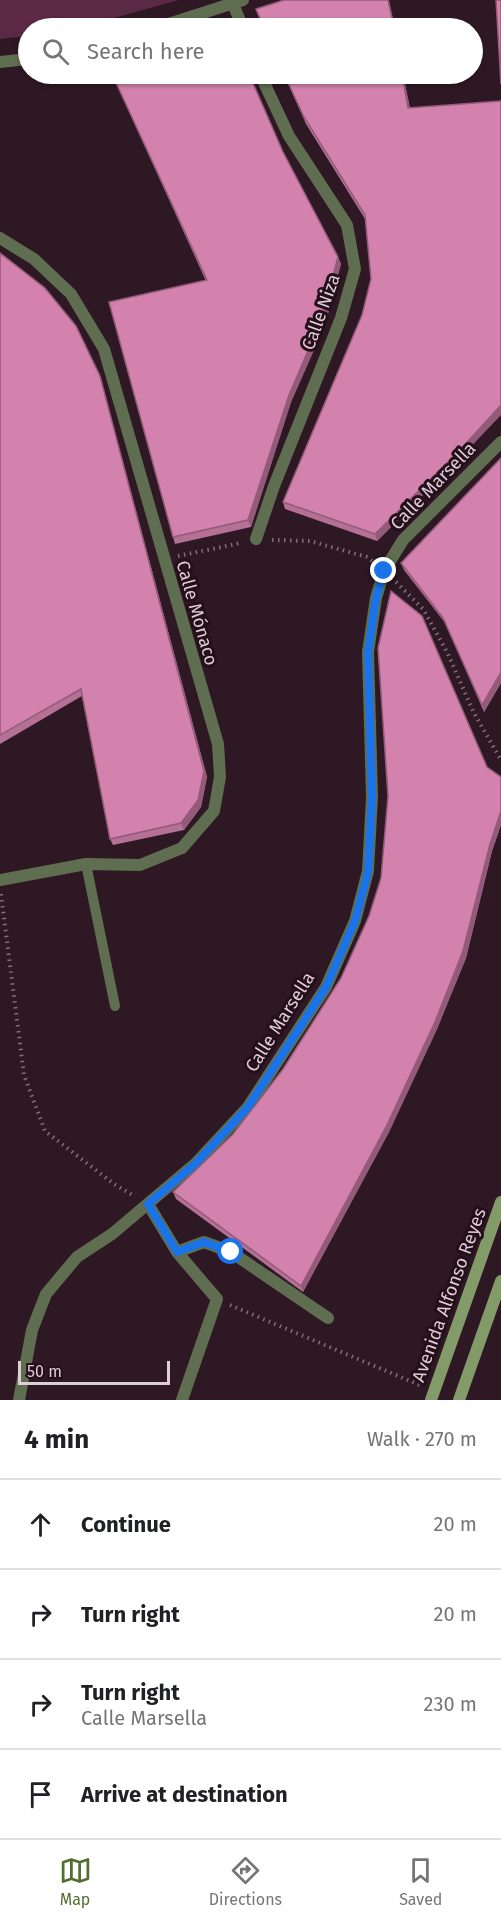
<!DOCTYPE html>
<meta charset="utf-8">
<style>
:root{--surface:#fff;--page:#f2f2f2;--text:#202124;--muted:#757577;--line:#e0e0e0;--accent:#526e31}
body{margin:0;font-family:"Fira Sans",sans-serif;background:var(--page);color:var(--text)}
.scale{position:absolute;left:18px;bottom:15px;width:152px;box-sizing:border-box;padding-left:6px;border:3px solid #deced6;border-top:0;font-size:16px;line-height:21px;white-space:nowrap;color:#deced6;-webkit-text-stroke:4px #240f1b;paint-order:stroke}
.stop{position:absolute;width:18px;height:18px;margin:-14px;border:4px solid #1a73e8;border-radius:50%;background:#fff}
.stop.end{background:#1a73e8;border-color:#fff;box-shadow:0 2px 6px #0008}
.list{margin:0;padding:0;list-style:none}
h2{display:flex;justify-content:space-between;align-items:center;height:78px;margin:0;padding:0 24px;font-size:26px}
h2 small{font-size:20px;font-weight:400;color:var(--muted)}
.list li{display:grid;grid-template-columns:39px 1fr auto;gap:18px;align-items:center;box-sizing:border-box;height:90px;padding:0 24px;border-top:2px solid var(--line)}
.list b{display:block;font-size:22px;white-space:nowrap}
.list p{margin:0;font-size:20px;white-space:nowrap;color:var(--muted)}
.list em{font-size:20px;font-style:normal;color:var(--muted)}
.icon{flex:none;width:33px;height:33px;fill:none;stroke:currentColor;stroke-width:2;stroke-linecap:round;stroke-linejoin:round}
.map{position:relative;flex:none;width:501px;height:1400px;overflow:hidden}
.search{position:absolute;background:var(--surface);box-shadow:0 2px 4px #0004;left:18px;right:18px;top:18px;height:66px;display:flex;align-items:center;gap:15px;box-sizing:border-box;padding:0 21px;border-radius:33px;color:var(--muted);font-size:22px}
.sheet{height:438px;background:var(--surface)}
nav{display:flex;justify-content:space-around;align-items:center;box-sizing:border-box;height:84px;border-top:2px solid var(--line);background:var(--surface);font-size:16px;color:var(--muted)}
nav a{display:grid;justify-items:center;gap:3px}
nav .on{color:var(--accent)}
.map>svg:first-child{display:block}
.green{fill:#5b2845}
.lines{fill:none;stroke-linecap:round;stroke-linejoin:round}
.path{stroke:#826f79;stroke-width:4;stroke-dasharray:1.5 4.5;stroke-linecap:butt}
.lane{stroke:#5f6e50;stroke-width:10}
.street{stroke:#5f6e50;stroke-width:12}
.secondary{stroke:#829b69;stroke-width:12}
.wall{fill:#b57095}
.shaded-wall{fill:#935b79}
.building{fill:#d282ad;stroke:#935b79;stroke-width:1.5}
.route{stroke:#1a73e8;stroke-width:8}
.labels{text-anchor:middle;stroke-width:6;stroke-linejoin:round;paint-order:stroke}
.street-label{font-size:18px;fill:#deced6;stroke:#240f1b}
</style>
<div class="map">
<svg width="501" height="1400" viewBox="0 0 501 1400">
<rect width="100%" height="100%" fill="#2e1824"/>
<!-- green -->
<path class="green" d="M 0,0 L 179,0 L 78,28 L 28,28 L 28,36 L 0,39 Z"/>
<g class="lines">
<!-- path -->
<path class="path" d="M 272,540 L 310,541 L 367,557 L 372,561
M 178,556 L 241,543
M 396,582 L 423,609 L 448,654 L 474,713 L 501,760
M 1,894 L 24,1075 L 45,1131 L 114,1184 L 134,1196
M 230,1305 L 422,1386"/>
<!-- lane -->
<path class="lane" d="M 86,864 L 115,1006"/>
<!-- street -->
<path class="street" d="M 233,4 L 243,28
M 156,28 L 243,0
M 0,62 L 28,59
M 0,238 L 34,259 L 71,294 L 104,349 L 218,744 L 220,777 L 214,811 L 182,848 L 140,865 L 86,864 L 0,880
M 256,539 L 274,486 L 341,318 L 355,269 L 347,225 L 289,136 L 260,74
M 148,1204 L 177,1252 L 217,1299 L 182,1400
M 177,1252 L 204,1242 L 231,1252 L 328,1318
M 19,1400 L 32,1330 L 46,1294 L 77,1257 L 112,1234 L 196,1163 L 248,1107 L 326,987 L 355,921 L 368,871 L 372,797 L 368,652 L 376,598 L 384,571 L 403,540 L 501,442"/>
<!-- secondary -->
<path class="secondary" d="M 431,1400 L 501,1202
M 459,1400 L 501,1281"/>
</g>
<!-- wall -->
<path class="wall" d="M 112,74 L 249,74 L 283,152 L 338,257 L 341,264 L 325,325 L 291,402 L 251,527 L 175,544 L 173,537 L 206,281 Z
M 284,74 L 403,74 L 410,108 L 462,456 L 377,541 L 285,509 L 283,502 L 362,315 L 371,279 L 365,219 L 306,124 Z
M 0,253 L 100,376 L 102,383 L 207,777 L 201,807 L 184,830 L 113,845 L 110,839 L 82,696 L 0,744 Z
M 501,458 L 501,683 L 484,712 L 446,624 L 404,570 L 401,563 Z
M 487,767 L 501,777 L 501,825 L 492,851 L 466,958 L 437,1029 L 389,1132 L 303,1292 L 176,1199 L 173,1192 L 233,1134 L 283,1069 Z"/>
<!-- shaded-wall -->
<path class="shaded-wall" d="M 388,0 L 389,0 L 395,28 L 394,28 Z
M 402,74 L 403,74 L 411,115 L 408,108 Z
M 338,257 L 341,264 L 325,325 L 291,402 L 251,527 L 248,520 L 289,395 Z
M 100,376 L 207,777 L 201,807 L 184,830 L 181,823 Z
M 501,405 L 501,415 L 462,456 L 377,541 L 375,534 Z
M 501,672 L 501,683 L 484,712 L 482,705 Z
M 501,811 L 501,825 L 492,851 L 466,958 L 437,1029 L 389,1132 L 303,1292 L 301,1286 L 490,844 Z"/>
<!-- building -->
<path class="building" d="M 284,0 L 388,0 L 394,28 L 264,28 L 256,9 Z
M 496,0 L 501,0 L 501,84 Z
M 226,21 L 229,28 L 201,28 Z
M 112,74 L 249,74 L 283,152 L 338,257 L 322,318 L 289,395 L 248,520 L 173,537 L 109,302 L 207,280 Z
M 284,74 L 402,74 L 408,108 L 501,101 L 501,405 L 460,450 L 375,534 L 283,502 L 362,315 L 371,279 L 365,215 L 304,117 Z
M 0,253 L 45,288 L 76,326 L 100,376 L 204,771 L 198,800 L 181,823 L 110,839 L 81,689 L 0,735 Z
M 501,458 L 501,672 L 482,705 L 443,618 L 401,563 Z
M 391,591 L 422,616 L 487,767 L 501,777 L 501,811 L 490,844 L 463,951 L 435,1022 L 387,1125 L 301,1286 L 173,1192 L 233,1134 L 283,1069 L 341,978 L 369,916 L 381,878 L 388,796 L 378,648 Z"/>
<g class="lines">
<!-- route -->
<path class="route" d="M 231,1252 L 204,1242 L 177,1252 L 148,1204 L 196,1163 L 248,1107 L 326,987 L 355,921 L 368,872 L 372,797 L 368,652 L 376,598 L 384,571"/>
</g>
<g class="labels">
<!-- street labels -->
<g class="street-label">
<text transform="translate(321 312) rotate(-70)" y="6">Calle Niza</text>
<text transform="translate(433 486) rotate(-46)" y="6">Calle Marsella</text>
<text transform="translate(197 613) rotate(74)" y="6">Calle Mónaco</text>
<text transform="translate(280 1022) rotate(-58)" y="6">Calle Marsella</text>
<text transform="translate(449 1295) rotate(-70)" y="6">Avenida Alfonso Reyes</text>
</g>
</g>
</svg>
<div class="scale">50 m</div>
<div class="stop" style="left:231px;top:1252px"></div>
<div class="stop end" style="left:384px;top:571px"></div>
<div class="search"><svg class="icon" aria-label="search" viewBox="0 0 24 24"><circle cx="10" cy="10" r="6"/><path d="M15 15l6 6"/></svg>Search here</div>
</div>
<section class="sheet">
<h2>4 min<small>Walk · 270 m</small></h2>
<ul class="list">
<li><svg class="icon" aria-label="ahead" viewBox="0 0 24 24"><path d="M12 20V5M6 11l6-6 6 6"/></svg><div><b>Continue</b></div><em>20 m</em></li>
<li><svg class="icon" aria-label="right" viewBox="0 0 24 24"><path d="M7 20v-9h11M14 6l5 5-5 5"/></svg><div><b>Turn right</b></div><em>20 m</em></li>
<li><svg class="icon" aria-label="right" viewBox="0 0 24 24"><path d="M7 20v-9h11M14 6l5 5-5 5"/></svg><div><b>Turn right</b><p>Calle Marsella</p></div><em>230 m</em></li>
<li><svg class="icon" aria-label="arrive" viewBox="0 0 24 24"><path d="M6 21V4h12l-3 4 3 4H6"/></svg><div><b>Arrive at destination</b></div></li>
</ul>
</section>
<nav>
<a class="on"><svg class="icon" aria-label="map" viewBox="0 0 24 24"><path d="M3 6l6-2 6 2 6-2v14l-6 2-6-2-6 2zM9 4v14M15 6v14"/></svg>Map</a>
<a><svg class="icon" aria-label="directions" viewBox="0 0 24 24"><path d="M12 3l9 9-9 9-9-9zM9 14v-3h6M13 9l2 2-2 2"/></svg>Directions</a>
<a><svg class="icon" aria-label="saved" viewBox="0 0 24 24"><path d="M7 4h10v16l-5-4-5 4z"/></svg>Saved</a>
</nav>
